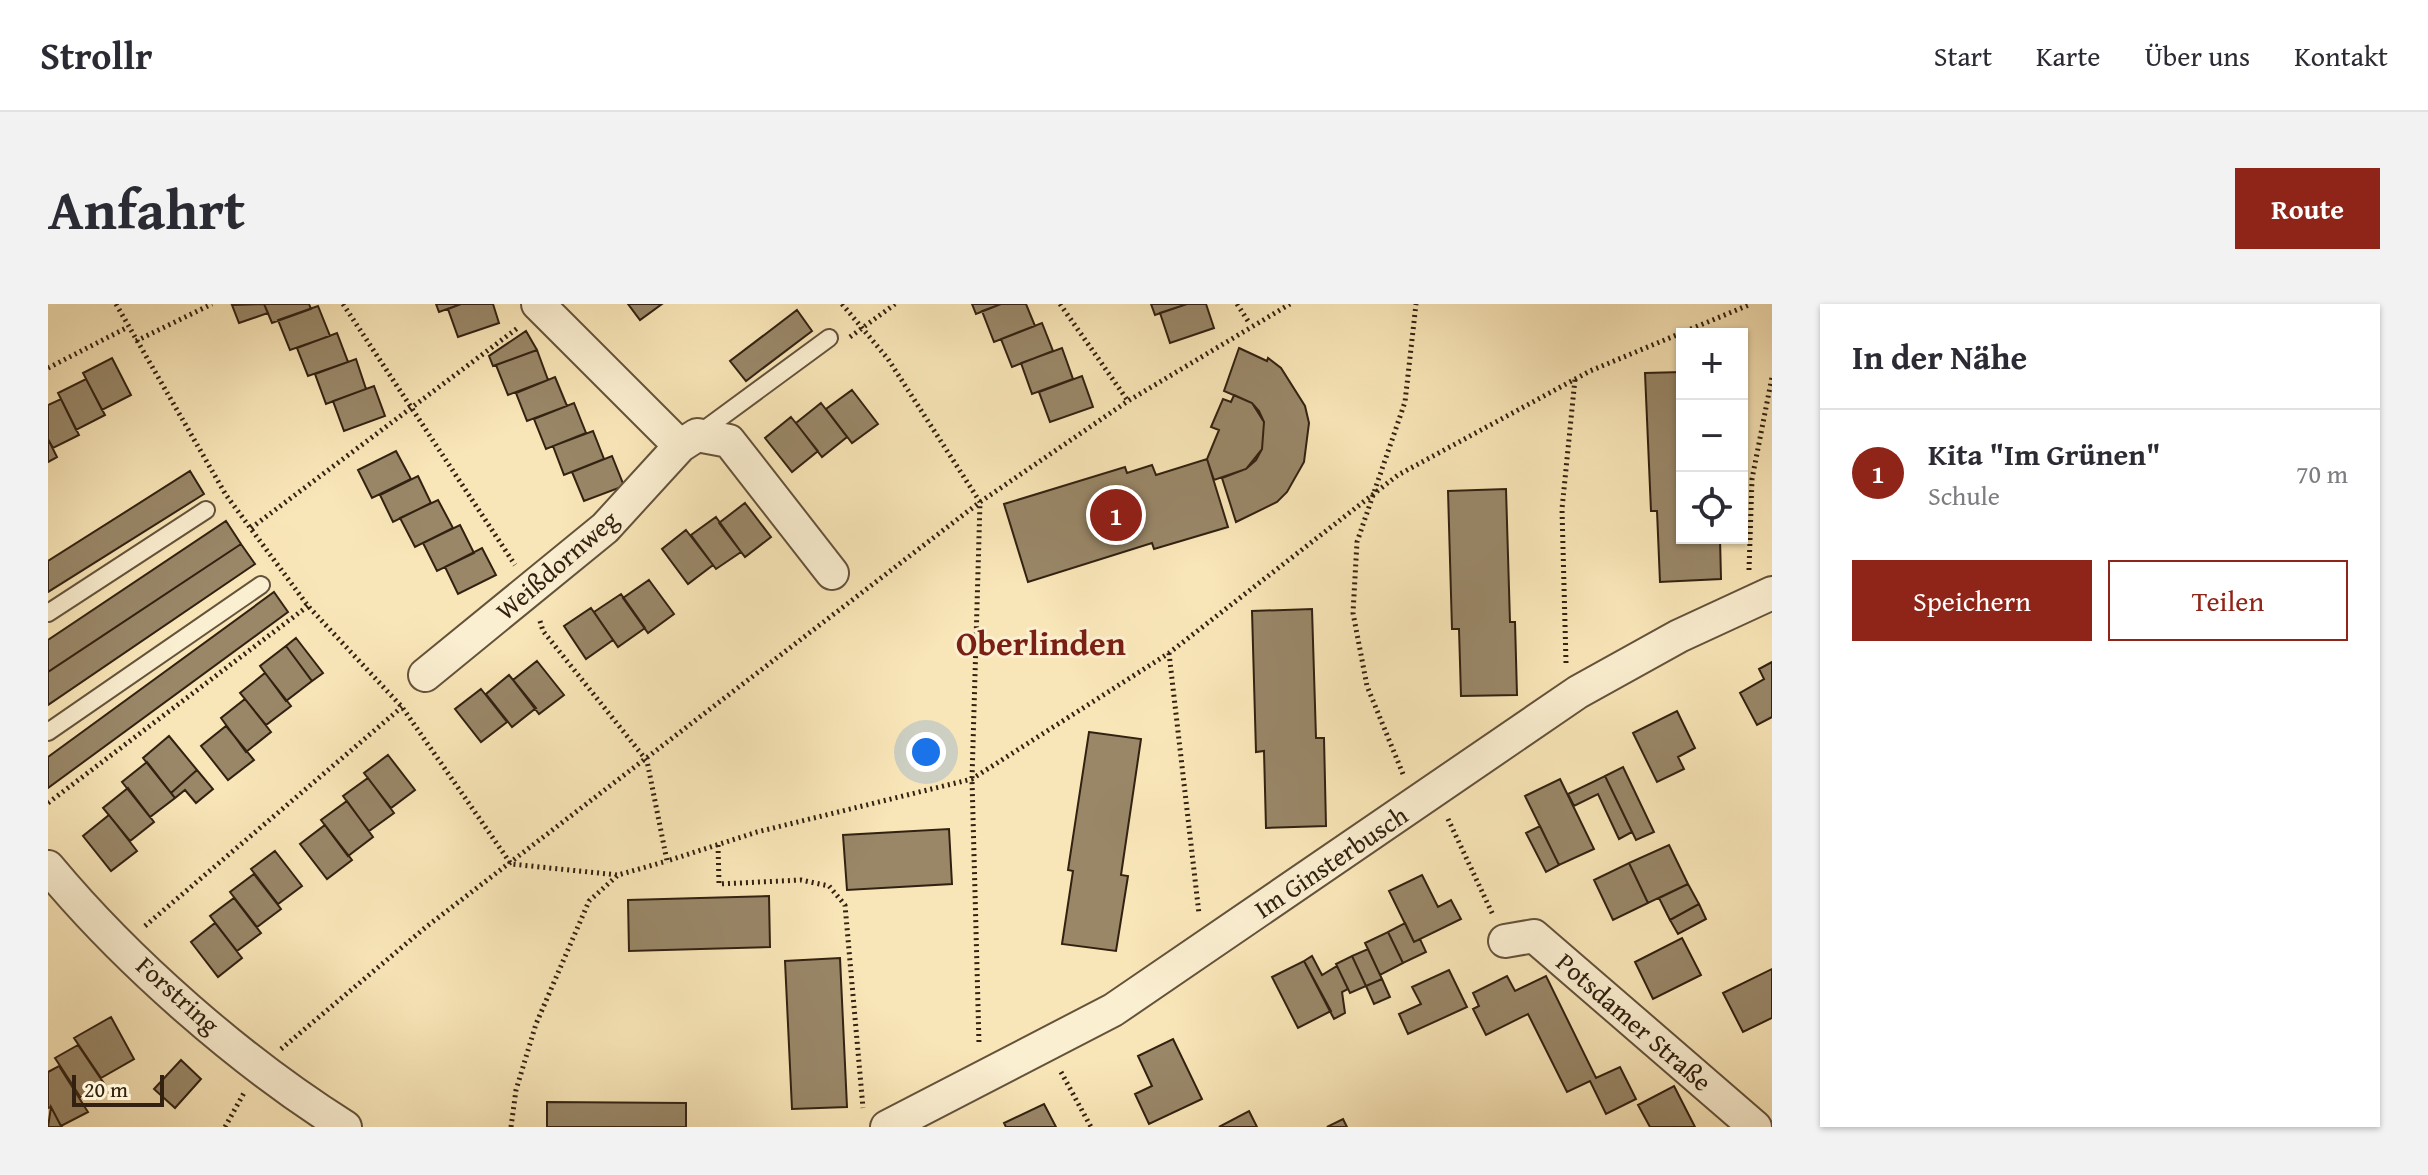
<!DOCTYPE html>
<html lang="de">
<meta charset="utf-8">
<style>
:root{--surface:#fff;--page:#f2f2f3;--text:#2b2b33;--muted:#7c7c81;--line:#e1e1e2;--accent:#8f2418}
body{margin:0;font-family:"Gentium Book Plus",serif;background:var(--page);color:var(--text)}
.controls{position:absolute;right:24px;top:24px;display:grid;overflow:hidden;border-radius:0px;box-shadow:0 2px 6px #0004}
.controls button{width:72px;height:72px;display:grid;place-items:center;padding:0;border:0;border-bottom:2px solid var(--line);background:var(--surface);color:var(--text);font:40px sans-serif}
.scale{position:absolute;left:24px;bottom:20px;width:92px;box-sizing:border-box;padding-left:8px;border:4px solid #322111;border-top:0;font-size:22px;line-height:28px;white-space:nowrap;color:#322111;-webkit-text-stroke:6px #fbefd1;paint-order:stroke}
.you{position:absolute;left:878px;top:448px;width:28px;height:28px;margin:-20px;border:6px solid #fff;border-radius:50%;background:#1a73e8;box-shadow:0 0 0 12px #1a73e833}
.badge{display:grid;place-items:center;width:52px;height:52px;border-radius:50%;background:var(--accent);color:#fff;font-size:26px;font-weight:700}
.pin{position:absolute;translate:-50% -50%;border:4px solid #fff;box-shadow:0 2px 8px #0006}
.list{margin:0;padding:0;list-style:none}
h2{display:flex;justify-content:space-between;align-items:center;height:104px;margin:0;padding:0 32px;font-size:34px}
h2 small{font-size:26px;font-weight:400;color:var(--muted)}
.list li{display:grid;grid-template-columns:52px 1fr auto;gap:24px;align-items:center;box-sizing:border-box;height:128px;padding:0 32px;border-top:2px solid var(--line)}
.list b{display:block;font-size:30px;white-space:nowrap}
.list p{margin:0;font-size:26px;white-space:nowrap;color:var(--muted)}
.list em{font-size:26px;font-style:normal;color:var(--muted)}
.actions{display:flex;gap:16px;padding:24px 32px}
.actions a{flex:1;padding:18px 0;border:2px solid var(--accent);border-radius:0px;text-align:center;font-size:28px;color:var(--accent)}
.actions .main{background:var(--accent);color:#fff}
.icon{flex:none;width:44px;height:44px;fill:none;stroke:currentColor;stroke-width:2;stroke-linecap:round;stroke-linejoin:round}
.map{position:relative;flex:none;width:1724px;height:823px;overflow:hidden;border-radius:0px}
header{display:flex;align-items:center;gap:48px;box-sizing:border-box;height:112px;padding:0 40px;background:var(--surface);border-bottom:2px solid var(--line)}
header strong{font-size:38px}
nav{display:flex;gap:44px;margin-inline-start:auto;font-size:28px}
.intro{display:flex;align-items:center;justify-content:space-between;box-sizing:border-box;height:192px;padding:0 48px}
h1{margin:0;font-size:56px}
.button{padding:20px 36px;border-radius:0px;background:var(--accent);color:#fff;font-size:28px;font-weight:700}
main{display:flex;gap:48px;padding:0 48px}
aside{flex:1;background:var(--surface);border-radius:0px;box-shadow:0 2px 6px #0004}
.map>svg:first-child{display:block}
.building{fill:#998768;stroke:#322111;stroke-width:2}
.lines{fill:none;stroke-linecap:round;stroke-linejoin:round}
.lane-casing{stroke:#64523b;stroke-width:20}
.street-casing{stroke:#64523b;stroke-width:36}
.path{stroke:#322111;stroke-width:5;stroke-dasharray:2 4;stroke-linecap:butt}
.lane{stroke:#fbefd1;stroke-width:16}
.street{stroke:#fbefd1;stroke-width:32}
.labels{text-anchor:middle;stroke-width:6;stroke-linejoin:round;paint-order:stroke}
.street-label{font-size:26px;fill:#322111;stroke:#fbefd1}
.district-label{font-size:34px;font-weight:bold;fill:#7a1f14;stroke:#fbefd1}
</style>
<header>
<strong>Strollr</strong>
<nav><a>Start</a><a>Karte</a><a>Über uns</a><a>Kontakt</a></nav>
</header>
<div class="intro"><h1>Anfahrt</h1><a class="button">Route</a></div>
<main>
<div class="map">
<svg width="1724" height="823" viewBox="0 0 1724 823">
<rect width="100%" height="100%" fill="#f9e6b8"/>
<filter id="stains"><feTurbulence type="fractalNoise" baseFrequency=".0025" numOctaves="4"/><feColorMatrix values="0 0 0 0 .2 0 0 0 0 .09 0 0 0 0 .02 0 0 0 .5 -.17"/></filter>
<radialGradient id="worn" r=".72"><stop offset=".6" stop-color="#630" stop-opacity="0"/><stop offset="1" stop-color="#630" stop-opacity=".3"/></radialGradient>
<!-- building -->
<path class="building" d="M 216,0 L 220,9 L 191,19 L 184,1 Z
M 216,0 L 261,0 L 263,5 L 224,19 Z
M 388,0 L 413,0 L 391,8 Z
M 413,0 L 445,0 L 451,19 L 410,33 L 400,5 Z
M 580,0 L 614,0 L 592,16 Z
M 924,0 L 953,0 L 928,10 Z
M 953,0 L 978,0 L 987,22 L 946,38 L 934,7 Z
M 1103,0 L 1139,0 L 1107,11 Z
M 1139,0 L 1158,0 L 1166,24 L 1122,39 L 1112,9 Z
M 270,2 L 282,32 L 242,46 L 230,16 Z
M 749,6 L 764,27 L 698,77 L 682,57 Z
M 994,19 L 1005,47 L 964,63 L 953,35 Z
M 478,27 L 489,46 L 445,62 L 441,52 Z
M 289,29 L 300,58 L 260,72 L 249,44 Z
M 1014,44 L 1025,75 L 984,90 L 973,59 Z
M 1191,44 L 1219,57 L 1220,54 L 1233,64 L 1257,102 L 1261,119 L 1256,158 L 1239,188 L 1229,198 L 1188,218 L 1174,174 L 1198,165 L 1208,156 L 1214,145 L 1216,118 L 1204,99 L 1176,87 Z
M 489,46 L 500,76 L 460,91 L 448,61 Z
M 64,54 L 83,91 L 54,106 L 35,69 Z
M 308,55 L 318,85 L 278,100 L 267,70 Z
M 1634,68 L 1634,234 L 1672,234 L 1673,275 L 1612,278 L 1609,207 L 1603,207 L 1597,69 Z
M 1034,72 L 1045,103 L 1002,118 L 991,88 Z
M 507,73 L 519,102 L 479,117 L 468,89 Z
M 38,75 L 57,111 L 28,126 L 10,89 Z
M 326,82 L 337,112 L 296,127 L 285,97 Z
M 804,86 L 830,120 L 804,139 L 778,105 Z
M 1186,91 L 1204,99 L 1211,107 L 1216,118 L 1214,145 L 1198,165 L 1166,176 L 1159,155 L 1171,126 L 1163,123 L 1175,95 L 1183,98 Z
M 13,95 L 31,131 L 5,144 L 0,135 L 0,101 Z
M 526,99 L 538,129 L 498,145 L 486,115 Z
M 773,99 L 799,133 L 774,153 L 748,119 Z
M 743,113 L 770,147 L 744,168 L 717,134 Z
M 545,127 L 556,155 L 516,171 L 505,142 Z
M 0,135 L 9,153 L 0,158 Z
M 348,147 L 363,175 L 324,194 L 310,166 Z
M 564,152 L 576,182 L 536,197 L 524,168 Z
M 1159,155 L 1180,223 L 1106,245 L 1104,239 L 980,278 L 956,200 L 1077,163 L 1079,169 L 1104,161 L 1108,171 Z
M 142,167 L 156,190 L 0,288 L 0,257 Z
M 370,172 L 383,199 L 345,218 L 332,191 Z
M 1458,185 L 1462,318 L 1467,318 L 1469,391 L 1413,392 L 1411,325 L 1404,325 L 1400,187 Z
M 390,196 L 405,224 L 367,243 L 352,214 Z
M 697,199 L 723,233 L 697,253 L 671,219 Z
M 668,213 L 693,248 L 668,265 L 643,231 Z
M 178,217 L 193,240 L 0,368 L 0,336 Z
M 412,221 L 426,249 L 389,267 L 375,239 Z
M 638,226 L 665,261 L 640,280 L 614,245 Z
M 193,240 L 207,260 L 0,401 L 0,368 Z
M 434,244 L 448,271 L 410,290 L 397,263 Z
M 601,276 L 626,310 L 600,329 L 575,294 Z
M 226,288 L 240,308 L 0,484 L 0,453 Z
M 573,290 L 597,324 L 570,343 L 546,308 Z
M 543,304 L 565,336 L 538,355 L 516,322 Z
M 1264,305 L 1268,434 L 1276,434 L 1278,522 L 1218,524 L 1216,447 L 1208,448 L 1204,307 Z
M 248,334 L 275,369 L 264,377 L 238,342 Z
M 238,342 L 264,377 L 238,397 L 212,362 Z
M 489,357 L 516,391 L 491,410 L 465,376 Z
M 1724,358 L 1724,413 L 1709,421 L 1692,389 L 1716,375 L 1711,365 Z
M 217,369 L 243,402 L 218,421 L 192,389 Z
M 461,371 L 488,404 L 464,423 L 438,390 Z
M 433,385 L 459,418 L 433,438 L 407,405 Z
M 197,395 L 223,428 L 198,448 L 173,414 Z
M 1629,407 L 1647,444 L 1630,453 L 1636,465 L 1609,478 L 1585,429 Z
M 178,422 L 206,456 L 180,476 L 153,442 Z
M 1041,428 L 1093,435 L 1073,571 L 1080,572 L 1068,647 L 1014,640 L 1025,567 L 1020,566 Z
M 121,432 L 149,466 L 123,489 L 95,454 Z
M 340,451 L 367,486 L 343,504 L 316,469 Z
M 99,458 L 127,494 L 102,513 L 74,478 Z
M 1575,463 L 1606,528 L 1588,536 L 1557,472 Z
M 149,466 L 165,485 L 148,499 L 137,486 L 127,494 L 123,489 Z
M 1557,472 L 1584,528 L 1571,535 L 1550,490 L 1526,502 L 1520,490 Z
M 320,474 L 346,509 L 321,527 L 295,492 Z
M 1512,475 L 1546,545 L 1511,561 L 1477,492 Z
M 80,484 L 106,518 L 82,537 L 55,504 Z
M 299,497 L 325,533 L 300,552 L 273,516 Z
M 61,511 L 89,547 L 63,567 L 35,532 Z
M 277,521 L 304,556 L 279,575 L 252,540 Z
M 1492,522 L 1511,561 L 1498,568 L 1478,529 Z
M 901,525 L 904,580 L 799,586 L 795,531 Z
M 1621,541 L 1640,580 L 1600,599 L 1581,559 Z
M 227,547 L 254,582 L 230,600 L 203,565 Z
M 1581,559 L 1600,599 L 1565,616 L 1546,576 Z
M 206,570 L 233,605 L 209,623 L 182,588 Z
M 1374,571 L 1390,603 L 1403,596 L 1413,615 L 1366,638 L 1341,587 Z
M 1640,580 L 1651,600 L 1622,616 L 1611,594 Z
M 721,592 L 722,643 L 581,647 L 580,596 Z
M 186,594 L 213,629 L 189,647 L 162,612 Z
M 1651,600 L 1658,615 L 1630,630 L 1622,616 Z
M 167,619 L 194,654 L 170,673 L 143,638 Z
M 1357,619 L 1366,638 L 1372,635 L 1378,648 L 1355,659 L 1340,628 Z
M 1340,628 L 1355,659 L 1332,671 L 1317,639 Z
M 1634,634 L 1653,671 L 1605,695 L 1587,658 Z
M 1320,645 L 1334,675 L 1318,682 L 1304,652 Z
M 1264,652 L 1274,671 L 1289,662 L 1300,685 L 1294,688 L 1297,709 L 1286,715 L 1256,657 Z
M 1304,652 L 1318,682 L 1302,689 L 1288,660 Z
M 792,654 L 799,803 L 744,805 L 737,657 Z
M 1256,657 L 1283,707 L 1250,724 L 1224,673 Z
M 1724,665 L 1724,714 L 1695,728 L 1675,689 Z
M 1401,666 L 1419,703 L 1360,730 L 1351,710 L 1373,700 L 1364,683 Z
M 1459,672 L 1467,687 L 1498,672 L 1548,774 L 1572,763 L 1588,795 L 1558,810 L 1542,777 L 1519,788 L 1480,710 L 1438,731 L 1425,705 L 1431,702 L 1425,689 Z
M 1334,675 L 1342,693 L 1326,700 L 1318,682 Z
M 63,713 L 86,755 L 53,774 L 26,734 Z
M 1125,735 L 1154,795 L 1101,820 L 1087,790 L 1104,782 L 1090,752 Z
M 30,741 L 57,781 L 33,794 L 7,754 Z
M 133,756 L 153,775 L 127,804 L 106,785 Z
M 11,762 L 40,808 L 13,822 L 3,803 L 0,804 L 0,768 Z
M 1626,782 L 1647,823 L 1602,823 L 1590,801 Z
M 499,798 L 638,799 L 638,823 L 499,823 Z
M 996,800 L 1008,823 L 958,823 L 956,819 Z
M 3,803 L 13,822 L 14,823 L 0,823 Z
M 1201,807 L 1209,823 L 1171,823 Z
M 1295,815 L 1299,823 L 1279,823 Z"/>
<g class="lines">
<defs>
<path id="lane" d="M 653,128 L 781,34
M 0,309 L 158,206
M 0,428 L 213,281"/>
<path id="street" d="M 490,0 L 632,142
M 377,371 L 557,224 L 632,142 L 649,131 L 681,137 L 784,269
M 0,563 C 79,658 193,758 297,823
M 1457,637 L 1486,632 L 1707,823
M 839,823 L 1065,706 L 1530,388 L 1631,332 L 1724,289"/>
</defs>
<!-- lane casing -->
<use href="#lane" class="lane-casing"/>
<!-- street casing -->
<use href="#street" class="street-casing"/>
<!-- path -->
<path class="path" d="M 68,0 L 178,191 L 260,302 L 354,403 L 463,560 L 570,571
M 295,0 L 467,261
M 794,0 L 840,55 L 932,198 L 924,475 L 931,740
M 1012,0 L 1080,97
M 1189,0 L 1202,20
M 802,33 L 847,0
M 88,37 L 164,0
M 0,64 L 80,23
M 203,224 L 471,23
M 1701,266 L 1704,175 L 1724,73
M 492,317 L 495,327 L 599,457 L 619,557 L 709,528 L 924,475 L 1121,349 L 1350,171 L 1542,67 L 1703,0
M 1121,349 L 1151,610
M 1518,359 L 1514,205 L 1527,75
M 1355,470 L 1319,382 L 1305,309 L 1309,238 L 1357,98 L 1368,0
M 0,499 L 260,302
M 1400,515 L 1445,611
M 670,541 L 671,580 L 753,576 L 781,582 L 797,601 L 815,804
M 97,622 L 354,403
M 233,745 L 378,623 L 932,198 L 1080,97 L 1242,0
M 1013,768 L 1043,823
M 177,823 L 196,789
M 463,823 L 468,786 L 488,720 L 541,597 L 570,571 L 619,557"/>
<!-- lane -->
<use href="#lane" class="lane"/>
<!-- street -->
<use href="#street" class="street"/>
</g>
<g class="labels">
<!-- street labels -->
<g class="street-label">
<text transform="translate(509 261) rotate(-41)" y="9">Weißdornweg</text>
<text transform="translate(1283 558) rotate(-34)" y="9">Im Ginsterbusch</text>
<text transform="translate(130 691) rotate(42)" y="9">Forstring</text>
<text transform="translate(1586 718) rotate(41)" y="9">Potsdamer Straße</text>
</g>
<!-- district labels -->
<g class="district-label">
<text x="993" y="351">Oberlinden</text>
</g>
</g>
<rect width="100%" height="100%" filter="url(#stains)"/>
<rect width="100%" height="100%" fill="url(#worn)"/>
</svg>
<div class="controls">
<button>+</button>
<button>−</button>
<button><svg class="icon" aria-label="locate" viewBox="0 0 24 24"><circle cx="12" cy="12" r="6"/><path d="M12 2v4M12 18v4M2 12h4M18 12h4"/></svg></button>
</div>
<div class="scale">20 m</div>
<div class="you"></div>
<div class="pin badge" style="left:1068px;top:211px">1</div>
</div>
<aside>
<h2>In der Nähe<small></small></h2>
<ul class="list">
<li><span class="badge">1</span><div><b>Kita &quot;Im Grünen&quot;</b><p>Schule</p></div><em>70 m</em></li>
</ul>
<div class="actions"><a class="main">Speichern</a><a>Teilen</a></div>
</aside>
</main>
